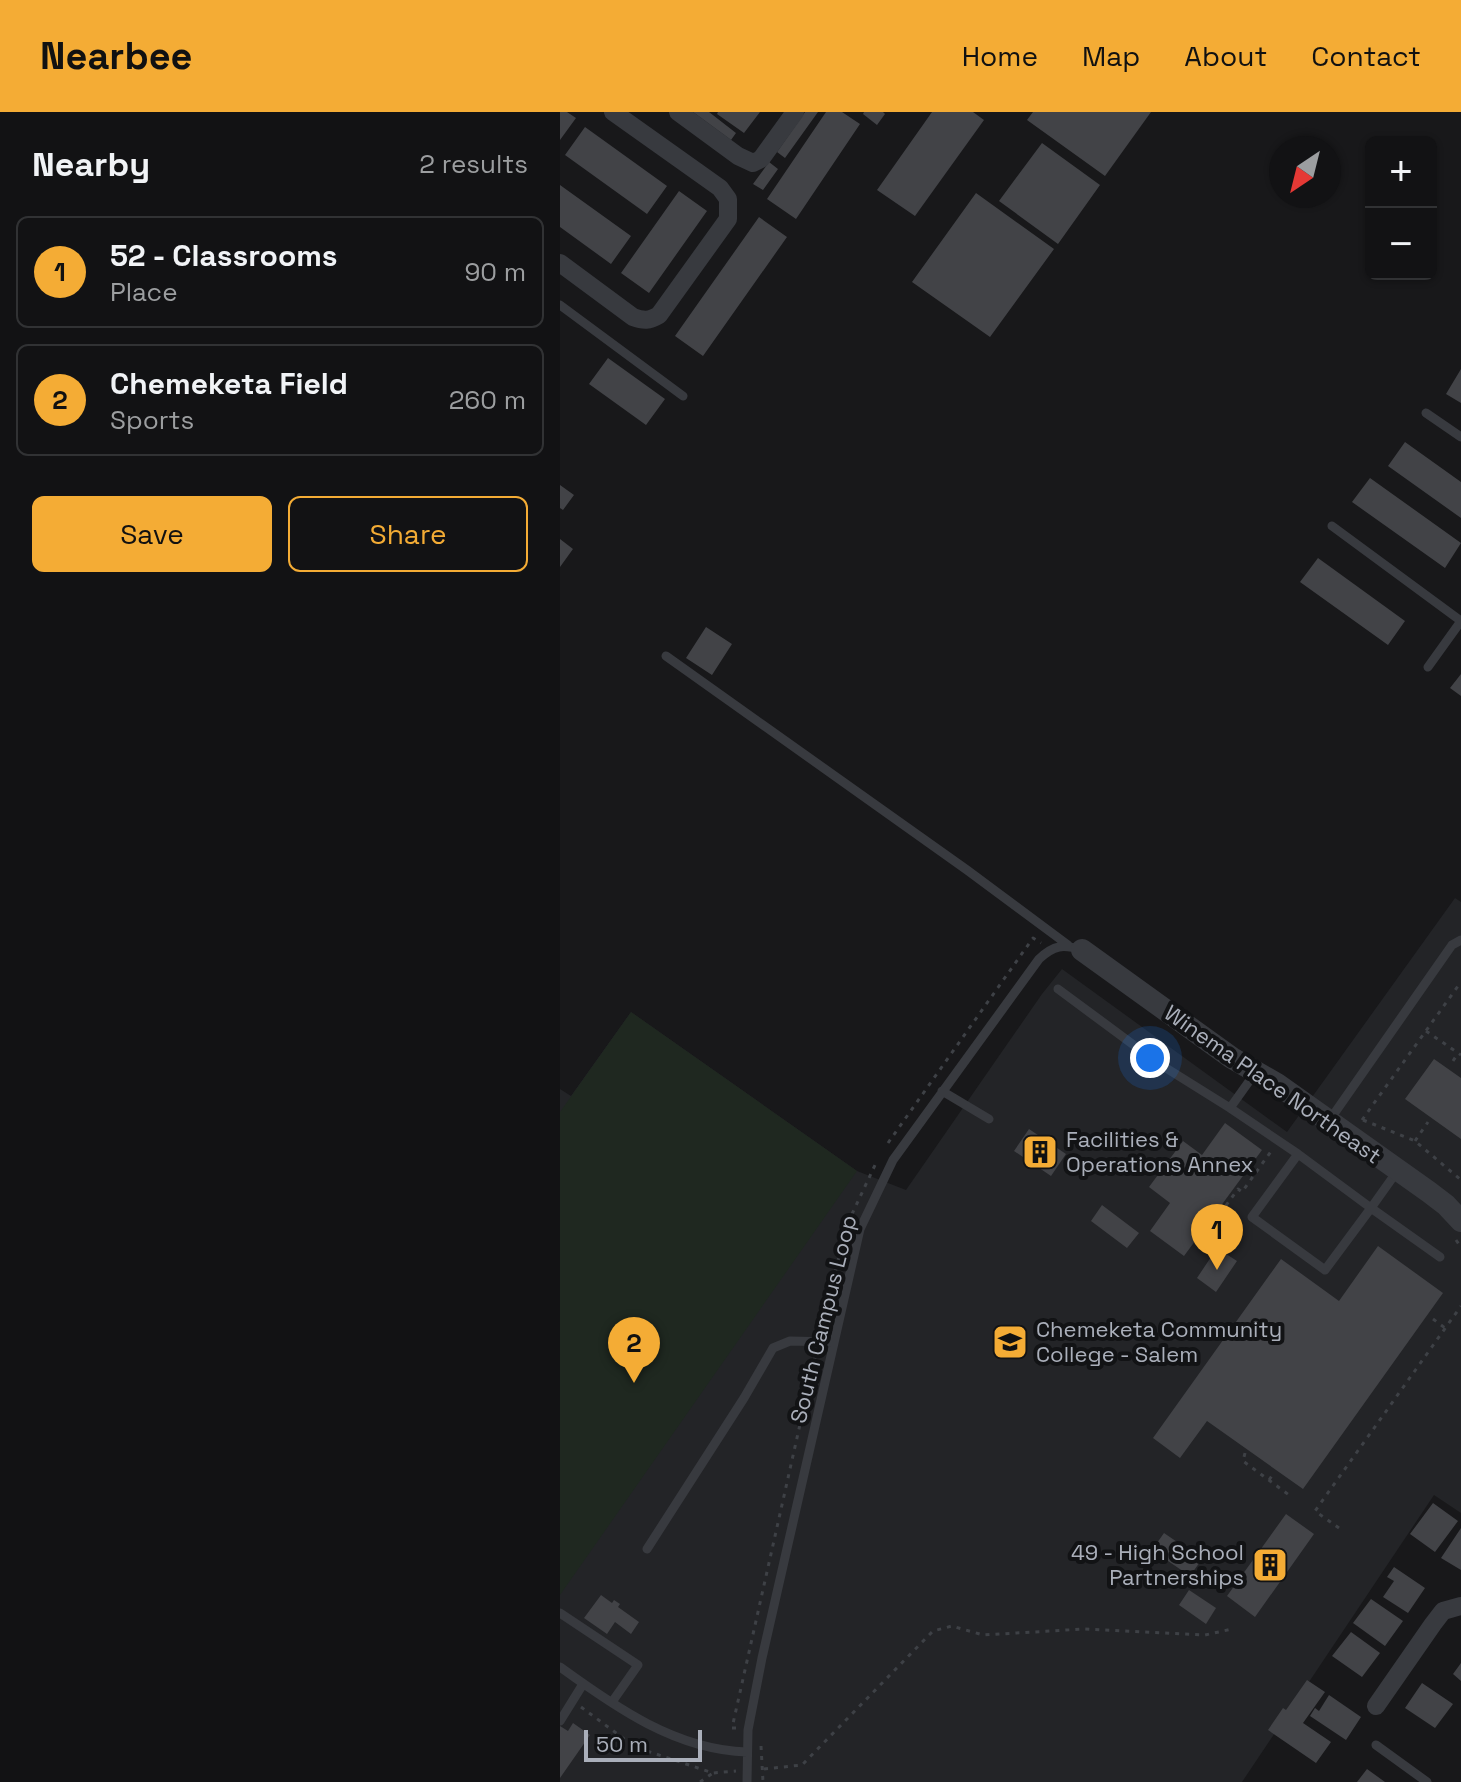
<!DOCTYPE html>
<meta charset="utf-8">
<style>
:root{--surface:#121214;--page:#1b1b1d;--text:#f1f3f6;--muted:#9c9ea0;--line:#313234;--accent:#f4ac35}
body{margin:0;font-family:"Space Grotesk",sans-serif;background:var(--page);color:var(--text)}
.controls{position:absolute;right:24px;top:24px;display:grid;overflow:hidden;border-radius:12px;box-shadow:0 2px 6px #0004}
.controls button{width:72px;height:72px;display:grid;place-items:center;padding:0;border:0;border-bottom:2px solid var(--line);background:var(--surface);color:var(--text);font:40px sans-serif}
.compass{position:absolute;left:709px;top:24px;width:72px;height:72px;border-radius:50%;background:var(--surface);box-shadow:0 2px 6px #0004;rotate:215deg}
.scale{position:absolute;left:24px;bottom:20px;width:118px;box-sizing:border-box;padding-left:8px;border:4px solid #aaafba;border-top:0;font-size:22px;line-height:28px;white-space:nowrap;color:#aaafba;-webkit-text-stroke:6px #121315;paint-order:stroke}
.you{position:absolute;left:590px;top:946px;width:28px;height:28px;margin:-20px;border:6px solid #fff;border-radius:50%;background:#1a73e8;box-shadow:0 0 0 12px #1a73e833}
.badge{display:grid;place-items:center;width:52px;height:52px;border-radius:50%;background:var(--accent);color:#111;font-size:26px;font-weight:700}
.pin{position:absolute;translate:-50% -66px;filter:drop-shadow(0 2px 4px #0008)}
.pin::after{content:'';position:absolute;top:42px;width:28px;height:24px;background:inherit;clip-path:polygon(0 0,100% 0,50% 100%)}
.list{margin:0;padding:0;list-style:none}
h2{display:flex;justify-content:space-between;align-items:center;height:104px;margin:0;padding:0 32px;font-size:34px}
h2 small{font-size:26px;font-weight:400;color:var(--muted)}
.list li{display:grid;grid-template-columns:52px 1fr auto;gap:24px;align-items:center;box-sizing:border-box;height:112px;margin:0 16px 16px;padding:0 16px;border:2px solid var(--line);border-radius:12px}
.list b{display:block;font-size:30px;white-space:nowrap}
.list p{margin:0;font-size:26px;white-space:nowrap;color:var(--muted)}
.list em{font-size:26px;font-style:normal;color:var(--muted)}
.actions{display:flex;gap:16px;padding:24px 32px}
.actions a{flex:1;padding:18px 0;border:2px solid var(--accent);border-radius:12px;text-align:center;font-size:28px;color:var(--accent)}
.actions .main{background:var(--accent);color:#111}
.map{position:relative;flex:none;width:901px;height:1670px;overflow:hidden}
header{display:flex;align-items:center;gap:48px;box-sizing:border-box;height:112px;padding:0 40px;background:var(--accent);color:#111}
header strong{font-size:38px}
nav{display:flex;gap:44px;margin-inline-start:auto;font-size:28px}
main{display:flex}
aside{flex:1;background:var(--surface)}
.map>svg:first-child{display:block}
.built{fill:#232427}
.green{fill:#1f2820}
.building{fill:#424347}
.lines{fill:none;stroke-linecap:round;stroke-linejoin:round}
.path{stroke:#3e4146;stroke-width:3;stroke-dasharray:4 6;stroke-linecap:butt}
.service{stroke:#383a3f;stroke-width:9}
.minor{stroke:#383a3f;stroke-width:18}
.tertiary{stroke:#383a3f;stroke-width:22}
.labels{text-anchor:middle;stroke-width:8;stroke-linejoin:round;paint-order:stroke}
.street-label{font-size:22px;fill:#aaafba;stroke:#121315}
.poi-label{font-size:22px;fill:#aaafba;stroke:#121315;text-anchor:start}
</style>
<header>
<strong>Nearbee</strong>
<nav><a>Home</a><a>Map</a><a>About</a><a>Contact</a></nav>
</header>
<main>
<aside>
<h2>Nearby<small>2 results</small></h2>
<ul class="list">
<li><span class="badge">1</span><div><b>52 - Classrooms</b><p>Place</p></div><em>90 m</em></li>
<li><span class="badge">2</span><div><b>Chemeketa Field</b><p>Sports</p></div><em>260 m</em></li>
</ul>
<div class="actions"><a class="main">Save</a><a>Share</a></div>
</aside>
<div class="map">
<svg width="901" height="1670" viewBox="0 0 901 1670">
<rect width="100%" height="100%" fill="#18181a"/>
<!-- built -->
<path class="built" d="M 895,786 L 901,790 L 901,1401 L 874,1383 L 682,1670 L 0,1670 L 0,977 L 11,984 L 71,900 L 297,1059 L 346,1078 L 482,882 L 502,857 L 727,1020 Z"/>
<!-- green -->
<path class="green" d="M 71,900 L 297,1059 L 0,1483 L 0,1000 Z"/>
<!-- building -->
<path class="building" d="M 0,0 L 7,0 L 16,6 L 0,28 Z
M 133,0 L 149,0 L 176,21 L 171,28 Z
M 158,0 L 200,0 L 184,21 L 157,2 Z
M 245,0 L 258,0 L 225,46 L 217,40 Z
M 266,0 L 282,0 L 300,12 L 236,107 L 207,87 Z
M 304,0 L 323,0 L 325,2 L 317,13 L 303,2 Z
M 372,0 L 413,0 L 424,8 L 355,104 L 317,78 Z
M 473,0 L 591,0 L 545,64 L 467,8 Z
M 25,15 L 107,74 L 87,102 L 5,43 Z
M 482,31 L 540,73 L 498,132 L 439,89 Z
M 209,50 L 218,57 L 203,78 L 193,72 Z
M 0,73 L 71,124 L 51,152 L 0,115 Z
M 119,79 L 147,99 L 89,181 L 61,161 Z
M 416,81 L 494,137 L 430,225 L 352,170 Z
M 199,105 L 227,125 L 143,244 L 115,224 Z
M 48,246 L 105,287 L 86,313 L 29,272 Z
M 901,257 L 901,291 L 886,282 Z
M 845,330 L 901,370 L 901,406 L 828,354 Z
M 810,366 L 901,431 L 885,456 L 792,390 Z
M 0,373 L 14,383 L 3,398 L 0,396 Z
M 0,427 L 13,437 L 0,455 Z
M 758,446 L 845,509 L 828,533 L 740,470 Z
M 146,515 L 172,532 L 152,563 L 126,546 Z
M 901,562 L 901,584 L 890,576 Z
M 874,947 L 901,966 L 901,1027 L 845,987 Z
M 665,1011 L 702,1038 L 624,1144 L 590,1119 L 610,1091 L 589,1075 L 623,1029 L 642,1043 Z
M 469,1017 L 506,1042 L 491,1064 L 454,1039 Z
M 542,1093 L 579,1121 L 567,1136 L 531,1109 Z
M 818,1134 L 883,1181 L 743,1377 L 647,1309 L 620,1346 L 593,1326 L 721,1147 L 779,1189 Z
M 657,1136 L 677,1149 L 656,1180 L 637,1166 Z
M 873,1391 L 898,1409 L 875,1440 L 850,1422 Z
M 726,1402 L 754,1422 L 695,1505 L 667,1484 Z
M 901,1416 L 901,1458 L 881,1446 Z
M 604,1421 L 642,1447 L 630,1464 L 592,1438 Z
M 834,1455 L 865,1476 L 848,1501 L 823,1485 L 834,1469 L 827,1465 Z
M 629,1478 L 656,1496 L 646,1512 L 619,1493 Z
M 41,1483 L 52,1491 L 54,1488 L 60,1492 L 58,1495 L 79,1510 L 71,1522 L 55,1510 L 47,1522 L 24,1506 Z
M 811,1487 L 843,1509 L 825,1534 L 793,1511 Z
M 791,1520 L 820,1541 L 802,1565 L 772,1544 Z
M 901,1551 L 901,1569 L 893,1562 Z
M 747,1568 L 765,1580 L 743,1611 L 771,1630 L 756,1651 L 708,1618 L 723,1596 L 726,1598 Z
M 862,1571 L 893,1592 L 875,1616 L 845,1596 Z
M 769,1583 L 801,1605 L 786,1628 L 750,1604 L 755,1596 L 759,1599 Z
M 13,1611 L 30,1623 L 0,1666 L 0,1614 L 8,1619 Z
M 807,1657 L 825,1670 L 797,1670 Z"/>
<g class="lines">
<!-- path -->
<path class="path" d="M 866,919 L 901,943
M 893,949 L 898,941
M 802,1008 L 901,870
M 803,1008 L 855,1029 L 901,1068
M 855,1029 L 868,1010
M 328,1031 L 473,826 L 481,831
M 292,1102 L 316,1051
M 896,1128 L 901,1135
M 655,1135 L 640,1129 L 678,1077 L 682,1080 L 712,1038
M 873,1207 L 885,1216
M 261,1218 L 285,1120
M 685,1341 L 683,1349 L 729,1383
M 709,1368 L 714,1361
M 779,1416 L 755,1399 L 901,1194
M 21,1595 L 67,1629 L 84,1638 L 153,1661 L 176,1659
M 176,1616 L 172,1616 L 256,1241
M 201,1634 L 203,1670
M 204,1657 L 242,1653 L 373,1519 L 392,1514 L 423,1523 L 524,1517 L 645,1523 L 672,1517
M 140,1670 L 153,1661"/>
<!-- service -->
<path class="service" d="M 0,193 L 123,284
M 866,301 L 901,325
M 772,414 L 901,509 L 868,555
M 106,544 L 407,758 L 508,833
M 498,877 L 598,951 L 670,996
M 695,961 L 670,996 L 738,1042
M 382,979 L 429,1007
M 769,1009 L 892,833 L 901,828
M 738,1042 L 811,1096 L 765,1158 L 692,1105 Z
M 838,1058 L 811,1096 L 880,1145
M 87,1437 L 184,1286 L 213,1236 L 230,1229 L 273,1230
M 0,1501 L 78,1553 L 52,1590
M 0,1555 C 55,1595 116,1638 187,1640
M 0,1609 L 23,1572
M 816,1633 L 867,1670
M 187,1670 L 188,1618 L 202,1546 L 300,1117 L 333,1048 L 479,847 C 494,833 503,832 522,838"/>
<!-- minor -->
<path class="minor" d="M 118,0 L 178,44 L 193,51 L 201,47 L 235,0
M 0,151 L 73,205 C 84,209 89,209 99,203 L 168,107 L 168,87 L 160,76 L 53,0
M 816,1594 L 873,1512 L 883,1499 L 901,1494"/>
<!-- tertiary -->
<path class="tertiary" d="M 522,838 L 672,946 L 717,972 L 869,1080 L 886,1093 L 901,1109"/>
</g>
<!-- icons -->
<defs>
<symbol id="building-square" viewBox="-11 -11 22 22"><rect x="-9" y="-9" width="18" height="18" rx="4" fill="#f4ac35" stroke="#121315"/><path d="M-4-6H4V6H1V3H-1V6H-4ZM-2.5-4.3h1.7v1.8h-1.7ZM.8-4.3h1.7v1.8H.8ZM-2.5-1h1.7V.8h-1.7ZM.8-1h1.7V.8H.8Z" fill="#111"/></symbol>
<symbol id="university-square" viewBox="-11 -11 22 22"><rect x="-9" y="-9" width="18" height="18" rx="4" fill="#f4ac35" stroke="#121315"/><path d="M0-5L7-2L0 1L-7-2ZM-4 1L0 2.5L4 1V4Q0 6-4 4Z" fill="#111"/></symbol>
</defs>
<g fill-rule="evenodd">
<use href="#building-square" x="460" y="1020" width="40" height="40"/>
<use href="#university-square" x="430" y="1210" width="40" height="40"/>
<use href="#building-square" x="690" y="1433" width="40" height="40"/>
</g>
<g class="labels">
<!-- street labels -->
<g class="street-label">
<text transform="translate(713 972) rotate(35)" y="8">Winema Place Northeast</text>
<text transform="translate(263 1207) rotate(-76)" y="8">South Campus Loop</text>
</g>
<!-- poi labels -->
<g class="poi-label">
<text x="506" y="1035">Facilities &amp;<tspan x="506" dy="25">Operations Annex</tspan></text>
<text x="476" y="1225">Chemeketa Community<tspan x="476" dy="25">College - Salem</tspan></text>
<text x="684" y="1448" text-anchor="end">49 - High School<tspan x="684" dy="25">Partnerships</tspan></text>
</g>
</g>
</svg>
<div class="controls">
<button>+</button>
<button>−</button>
</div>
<svg class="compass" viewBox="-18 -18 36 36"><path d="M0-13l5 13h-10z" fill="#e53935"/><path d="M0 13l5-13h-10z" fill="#9c9ea0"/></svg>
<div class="scale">50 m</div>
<div class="you"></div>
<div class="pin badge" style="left:657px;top:1158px">1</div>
<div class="pin badge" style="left:74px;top:1271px">2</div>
</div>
</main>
